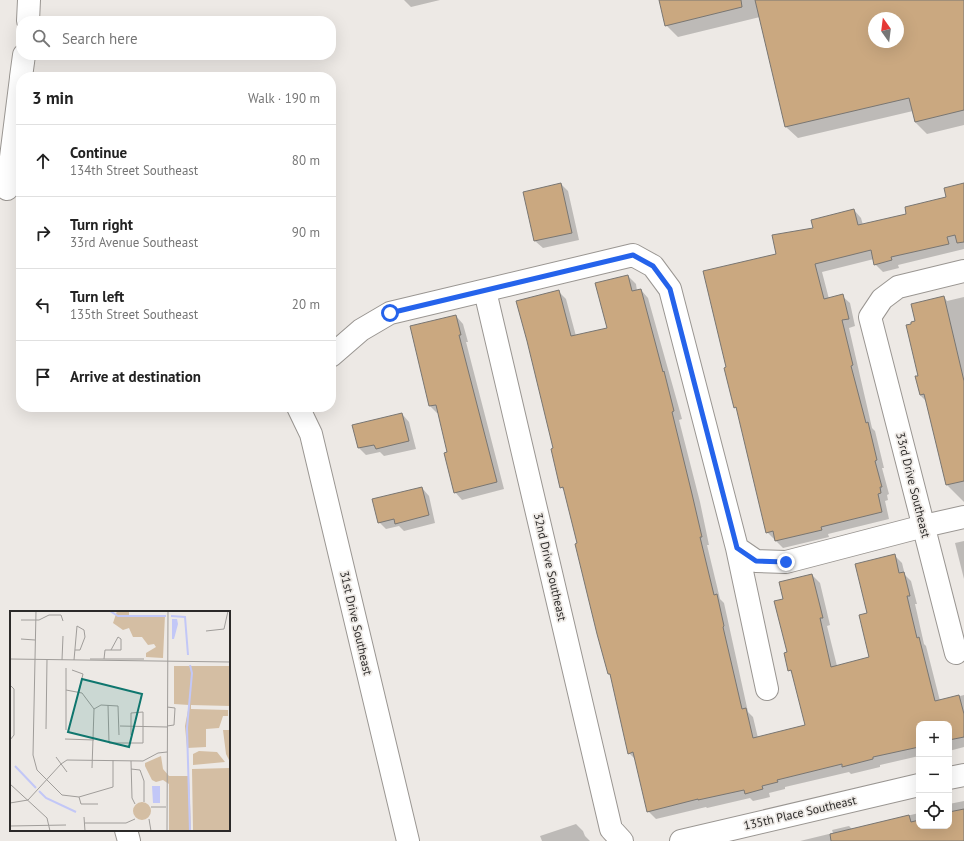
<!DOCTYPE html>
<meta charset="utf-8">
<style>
:root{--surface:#fff;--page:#f2f2f2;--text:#222;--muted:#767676;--line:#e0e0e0}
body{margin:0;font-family:"PT Sans",sans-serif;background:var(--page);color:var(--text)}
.controls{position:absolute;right:12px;bottom:12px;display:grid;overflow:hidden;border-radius:8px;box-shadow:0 4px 16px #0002}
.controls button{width:36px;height:36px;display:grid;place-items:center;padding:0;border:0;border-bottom:1px solid var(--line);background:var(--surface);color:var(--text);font:20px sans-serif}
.compass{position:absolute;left:868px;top:12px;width:36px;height:36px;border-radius:50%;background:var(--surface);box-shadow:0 4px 16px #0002;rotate:346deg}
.stop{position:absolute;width:12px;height:12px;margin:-9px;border:3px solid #2563eb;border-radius:50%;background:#fff}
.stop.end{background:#2563eb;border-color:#fff;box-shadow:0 1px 4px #0008}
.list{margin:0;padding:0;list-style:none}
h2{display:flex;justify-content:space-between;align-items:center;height:52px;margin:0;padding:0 16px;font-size:17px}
h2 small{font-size:13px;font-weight:400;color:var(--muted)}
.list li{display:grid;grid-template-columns:26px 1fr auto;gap:12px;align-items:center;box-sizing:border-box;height:72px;padding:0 16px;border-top:1px solid var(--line)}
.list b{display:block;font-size:15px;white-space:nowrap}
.list p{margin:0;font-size:13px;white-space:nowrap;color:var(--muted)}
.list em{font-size:13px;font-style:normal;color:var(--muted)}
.icon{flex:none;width:22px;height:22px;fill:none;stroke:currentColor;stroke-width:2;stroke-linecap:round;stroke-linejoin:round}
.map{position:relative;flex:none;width:964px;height:841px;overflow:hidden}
.search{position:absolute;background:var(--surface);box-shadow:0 4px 16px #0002;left:16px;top:16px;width:320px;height:44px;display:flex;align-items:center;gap:10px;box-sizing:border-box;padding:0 14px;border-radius:16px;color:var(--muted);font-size:15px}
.panel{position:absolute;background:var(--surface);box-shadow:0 4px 16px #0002;left:16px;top:72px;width:320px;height:340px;border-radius:16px}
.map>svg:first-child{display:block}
.shadow{fill:#0003;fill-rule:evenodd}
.building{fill:#caa880;stroke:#797672;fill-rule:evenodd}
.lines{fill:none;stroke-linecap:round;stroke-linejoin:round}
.minor-casing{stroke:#9a9692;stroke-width:24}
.minor{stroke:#fff;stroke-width:22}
.route{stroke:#2563eb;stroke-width:5}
.labels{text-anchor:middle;stroke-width:3.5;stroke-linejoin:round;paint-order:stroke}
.street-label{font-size:12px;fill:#2c2a29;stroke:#ede9e5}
.inset-river{fill:none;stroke:#c2c7f7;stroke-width:2}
.inset-road{fill:none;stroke:#a09d9a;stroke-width:1}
.view{fill:#0f766e;fill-opacity:0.15;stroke:#0f766e;stroke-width:2}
.inset-edge{fill:none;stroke:#2c2a29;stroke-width:2}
</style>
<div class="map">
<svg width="964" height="841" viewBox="0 0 964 841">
<rect width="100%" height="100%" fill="#ede9e5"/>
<!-- shadow -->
<path class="shadow" d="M 404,0 L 440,0 L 411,7 Z
M 660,0 L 964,0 L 964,125 L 927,134 L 915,122 L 913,111 L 798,138 L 786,127 L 760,17 L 678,37 L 666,25 ZM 874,18 L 898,18 L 898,42 L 874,42 Z
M 561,184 L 568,191 L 579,240 L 543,248 L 535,241 L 524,193 Z
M 964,184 L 964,249 L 898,265 L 899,268 L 883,272 L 875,264 L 874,259 L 822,272 L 829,299 L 842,296 L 850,303 L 855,326 L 849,328 L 872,428 L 875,431 L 884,468 L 882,468 L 889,494 L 887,495 L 888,500 L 885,501 L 889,519 L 828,534 L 829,537 L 783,548 L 767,532 L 738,410 L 735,407 L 727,368 L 777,255 L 814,229 L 854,210 L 861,218 L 863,225 L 908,214 L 947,198 Z
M 628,276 L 636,284 L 637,291 L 641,290 L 648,298 L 682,419 L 679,420 L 700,502 L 709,545 L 707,545 L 720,599 L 724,603 L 748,712 L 753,717 L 758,738 L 806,726 L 794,674 L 789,670 L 784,600 L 812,575 L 820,583 L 830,625 L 827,626 L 837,666 L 871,658 L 868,614 L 894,555 L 902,563 L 905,575 L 911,581 L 917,604 L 915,604 L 924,644 L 926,646 L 940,701 L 964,695 L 964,747 L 949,751 L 949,724 L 919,724 L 919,756 L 880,765 L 880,767 L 851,774 L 849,772 L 785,787 L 785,789 L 769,793 L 770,797 L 753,801 L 750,798 L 707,808 L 706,807 L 656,819 L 648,811 L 636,760 L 629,753 L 612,676 L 609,674 L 565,491 L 561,487 L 554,449 L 558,291 L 566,299 L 576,336 L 608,329 Z
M 944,297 L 947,301 L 964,297 L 964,502 L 947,485 L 926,401 L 920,395 L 916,377 L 919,376 L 912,324 Z
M 456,316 L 463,324 L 468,342 L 466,342 L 504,489 L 462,500 L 455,492 L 449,452 L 439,413 L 437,413 L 430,406 L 412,327 Z
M 402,414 L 409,422 L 416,449 L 384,456 L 380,452 L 366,455 L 359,448 Z
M 422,488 L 429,496 L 435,523 L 404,531 L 399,526 L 386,529 L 379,522 Z
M 964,541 L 964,579 L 955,543 Z
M 964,801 L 964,841 L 800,841 L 833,833 L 832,830 L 849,826 L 852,829 L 919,813 L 919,826 L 949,826 L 949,804 Z
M 576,824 L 583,831 L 585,836 L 590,841 L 542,841 L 540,836 Z"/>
<!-- building -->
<path class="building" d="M 659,0 L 741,0 L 742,7 L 665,26 Z
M 755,0 L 964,0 L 964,110 L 915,122 L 909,98 L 785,127 ZM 874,18 L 898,18 L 898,42 L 874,42 Z
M 561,183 L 572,233 L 534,241 L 523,192 Z
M 964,183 L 964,242 L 957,243 L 955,235 L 947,237 L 949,244 L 891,257 L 892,260 L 874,265 L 871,250 L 815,264 L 824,299 L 843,294 L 849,319 L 842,320 L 853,365 L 851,366 L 866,423 L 868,422 L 877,460 L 875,461 L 882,487 L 880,487 L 881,493 L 878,494 L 882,512 L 821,527 L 822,530 L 775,541 L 773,531 L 766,533 L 736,407 L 734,408 L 724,368 L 726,367 L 703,271 L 776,254 L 772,235 L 813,228 L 811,220 L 854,209 L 858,225 L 906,214 L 905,207 L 946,197 L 944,188 Z
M 628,275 L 632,291 L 641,289 L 663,372 L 664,371 L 674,411 L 672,412 L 692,494 L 702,537 L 700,537 L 714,595 L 717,594 L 724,626 L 723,627 L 742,709 L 746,708 L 753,738 L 805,725 L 791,670 L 788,671 L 784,653 L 787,652 L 774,601 L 783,599 L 779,582 L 812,574 L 823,618 L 820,618 L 831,667 L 869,657 L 859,615 L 867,613 L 855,564 L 895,554 L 899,573 L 904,572 L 910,596 L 907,596 L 917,638 L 919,637 L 935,701 L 959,695 L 964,714 L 964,737 L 949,740 L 949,724 L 919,724 L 919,747 L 873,757 L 873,759 L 842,767 L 842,764 L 777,780 L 778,782 L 762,786 L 763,789 L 745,794 L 744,790 L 698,800 L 698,799 L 647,812 L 633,752 L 628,754 L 610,674 L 608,674 L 597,634 L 575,544 L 577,543 L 563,487 L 560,488 L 551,449 L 553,448 L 527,341 L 516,301 L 559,290 L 571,336 L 607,328 L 595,283 Z
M 944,296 L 964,381 L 964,481 L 946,485 L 924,394 L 920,395 L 915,376 L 918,376 L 906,325 L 911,324 L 911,322 L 915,321 L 911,304 Z
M 456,315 L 461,335 L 459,335 L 497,482 L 454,493 L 444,453 L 447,452 L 436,405 L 429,406 L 410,326 Z
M 402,413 L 409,441 L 376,449 L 374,445 L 358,448 L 352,425 Z
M 422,487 L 429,515 L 395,524 L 394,519 L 378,523 L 372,499 Z
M 964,809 L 964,841 L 831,841 L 830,834 L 909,815 L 911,822 L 919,820 L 919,826 L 949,826 L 949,812 Z"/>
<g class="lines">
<defs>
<path id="minor" d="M 28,21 L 29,0
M 21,77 L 24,55
M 7,189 L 21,78
M 485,291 L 611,829 L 622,841
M 331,356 L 361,330 L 390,313 L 633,255 L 653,266 L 670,289 L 737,548 L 767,689
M 298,407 L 311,434 L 408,841
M 737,548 L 756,561 L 786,562 L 924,526 L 964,517
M 956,653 L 870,317 L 882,299 L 898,287 L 964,271
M 949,778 L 964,775
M 126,830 L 129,841
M 681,841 L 919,785"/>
</defs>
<!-- minor casing -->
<use href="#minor" class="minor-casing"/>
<!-- minor -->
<use href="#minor" class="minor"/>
</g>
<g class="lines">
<!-- route -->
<path class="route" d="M 390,313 L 633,255 L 653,266 L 670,289 L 737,548 L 756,561 L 786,562"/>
</g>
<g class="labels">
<!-- street labels -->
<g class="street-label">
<text transform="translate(913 485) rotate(76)" y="4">33rd Drive Southeast</text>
<text transform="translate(550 567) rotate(77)" y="4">32nd Drive Southeast</text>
<text transform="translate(356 623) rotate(77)" y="4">31st Drive Southeast</text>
<text transform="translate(800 813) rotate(-13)" y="4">135th Place Southeast</text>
</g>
</g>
<!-- overview -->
<g transform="translate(10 611)">
<rect width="220" height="220" fill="#ede9e5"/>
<path d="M 107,0 L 119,0 L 119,4 L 155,4 L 153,47 L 136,46 L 136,42 L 146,36 L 144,33 L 138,34 L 132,26 L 123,26 L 119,17 L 113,19 L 103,12 ZM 164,55 L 220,55 L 220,95 L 181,94 L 181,98 L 218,99 L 218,105 L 213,105 L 209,117 L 196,118 L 196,136 L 177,137 L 175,115 L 179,94 L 164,93 ZM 213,119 L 220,119 L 220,151 L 216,143 ZM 189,140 L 207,141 L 215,151 L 183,154 L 183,143 ZM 151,145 L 153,158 L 159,165 L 179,165 L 181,220 L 159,220 L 159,173 L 153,169 L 146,171 L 142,169 L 135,155 L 135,152 ZM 220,157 L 219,220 L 183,220 L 182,158 ZM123 200a9 9 0 1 1 18 0a9 9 0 1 1-18 0Z" fill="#d4bea3"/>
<path d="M 162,8 L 167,8 L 168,13 L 164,28 L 162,28 ZM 142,175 L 150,175 L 150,192 L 143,192 Z" fill="#c2c7f7"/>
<path class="inset-river" d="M 100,0 L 108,5 L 156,5M 161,5 L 175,6 L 178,44M 5,155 L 26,177M 29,180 L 36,187 L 66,201M 180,220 L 177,117 L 182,62 L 180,54"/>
<path class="inset-road" d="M 26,0 L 23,144 L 27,159 L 52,184 L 69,186 L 103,176 L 103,149M 11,9 L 29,9 L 39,4 L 51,4 L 53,10M 196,20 L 214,18 L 218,0M 11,28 L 25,29M 0,48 L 220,51M 80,48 L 134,48M 94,48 L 95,39 L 111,39 L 111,28 L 108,26 L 101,39M 52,49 L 53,25M 64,49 L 67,15 L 74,19 L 75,26 L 70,39 L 65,39M 62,59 L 73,63 L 69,80M 0,74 L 4,78 L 4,124 L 0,129M 56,79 L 72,82 L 84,98 L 82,157M 98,94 L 99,132 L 133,132 L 133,101 L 121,102 L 121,124M 84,98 L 91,94 L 108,95 L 109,124M 110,115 L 157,116M 157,115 L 164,114 L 165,97 L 157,96M 36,118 L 37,48M 56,119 L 56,57M 55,128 L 84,129M 46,146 L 57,161M 121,150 L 122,187 L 125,193M 121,158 L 130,159 L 134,170 L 134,191M 0,173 L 37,207 L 40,220M 69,186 L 71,193 L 88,193M 0,192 L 18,189 L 51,153 L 57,149 L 133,150 L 148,142 L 157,141M 141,196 L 156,196M 74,206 L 75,220M 139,208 L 141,220M 75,212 L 116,212 L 125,208M 0,215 L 56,214M 157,220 L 158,0"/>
<path class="view" d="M 72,68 L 132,83 L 119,136 L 58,121 Z"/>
<rect width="220" height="220" class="inset-edge"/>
</g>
</svg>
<div class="controls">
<button>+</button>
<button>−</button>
<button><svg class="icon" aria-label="locate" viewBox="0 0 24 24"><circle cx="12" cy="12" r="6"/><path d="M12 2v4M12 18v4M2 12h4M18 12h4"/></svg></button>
</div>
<svg class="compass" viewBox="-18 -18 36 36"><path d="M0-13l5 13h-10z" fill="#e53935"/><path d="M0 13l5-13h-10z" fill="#767676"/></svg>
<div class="stop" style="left:390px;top:313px"></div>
<div class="stop end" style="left:786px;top:562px"></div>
<div class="search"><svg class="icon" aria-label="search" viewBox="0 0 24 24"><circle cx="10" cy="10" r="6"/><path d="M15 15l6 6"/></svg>Search here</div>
<section class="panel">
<h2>3 min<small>Walk · 190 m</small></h2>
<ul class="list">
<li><svg class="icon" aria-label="ahead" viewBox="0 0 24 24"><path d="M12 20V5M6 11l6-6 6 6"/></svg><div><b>Continue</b><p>134th Street Southeast</p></div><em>80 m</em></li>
<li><svg class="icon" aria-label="right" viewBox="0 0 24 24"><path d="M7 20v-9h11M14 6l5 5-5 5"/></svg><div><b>Turn right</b><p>33rd Avenue Southeast</p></div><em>90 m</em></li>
<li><svg class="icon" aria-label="left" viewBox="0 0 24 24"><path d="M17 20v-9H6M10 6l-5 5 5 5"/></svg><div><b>Turn left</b><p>135th Street Southeast</p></div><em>20 m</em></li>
<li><svg class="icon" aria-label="arrive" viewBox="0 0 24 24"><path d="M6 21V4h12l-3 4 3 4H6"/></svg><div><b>Arrive at destination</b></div></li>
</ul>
</section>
</div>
